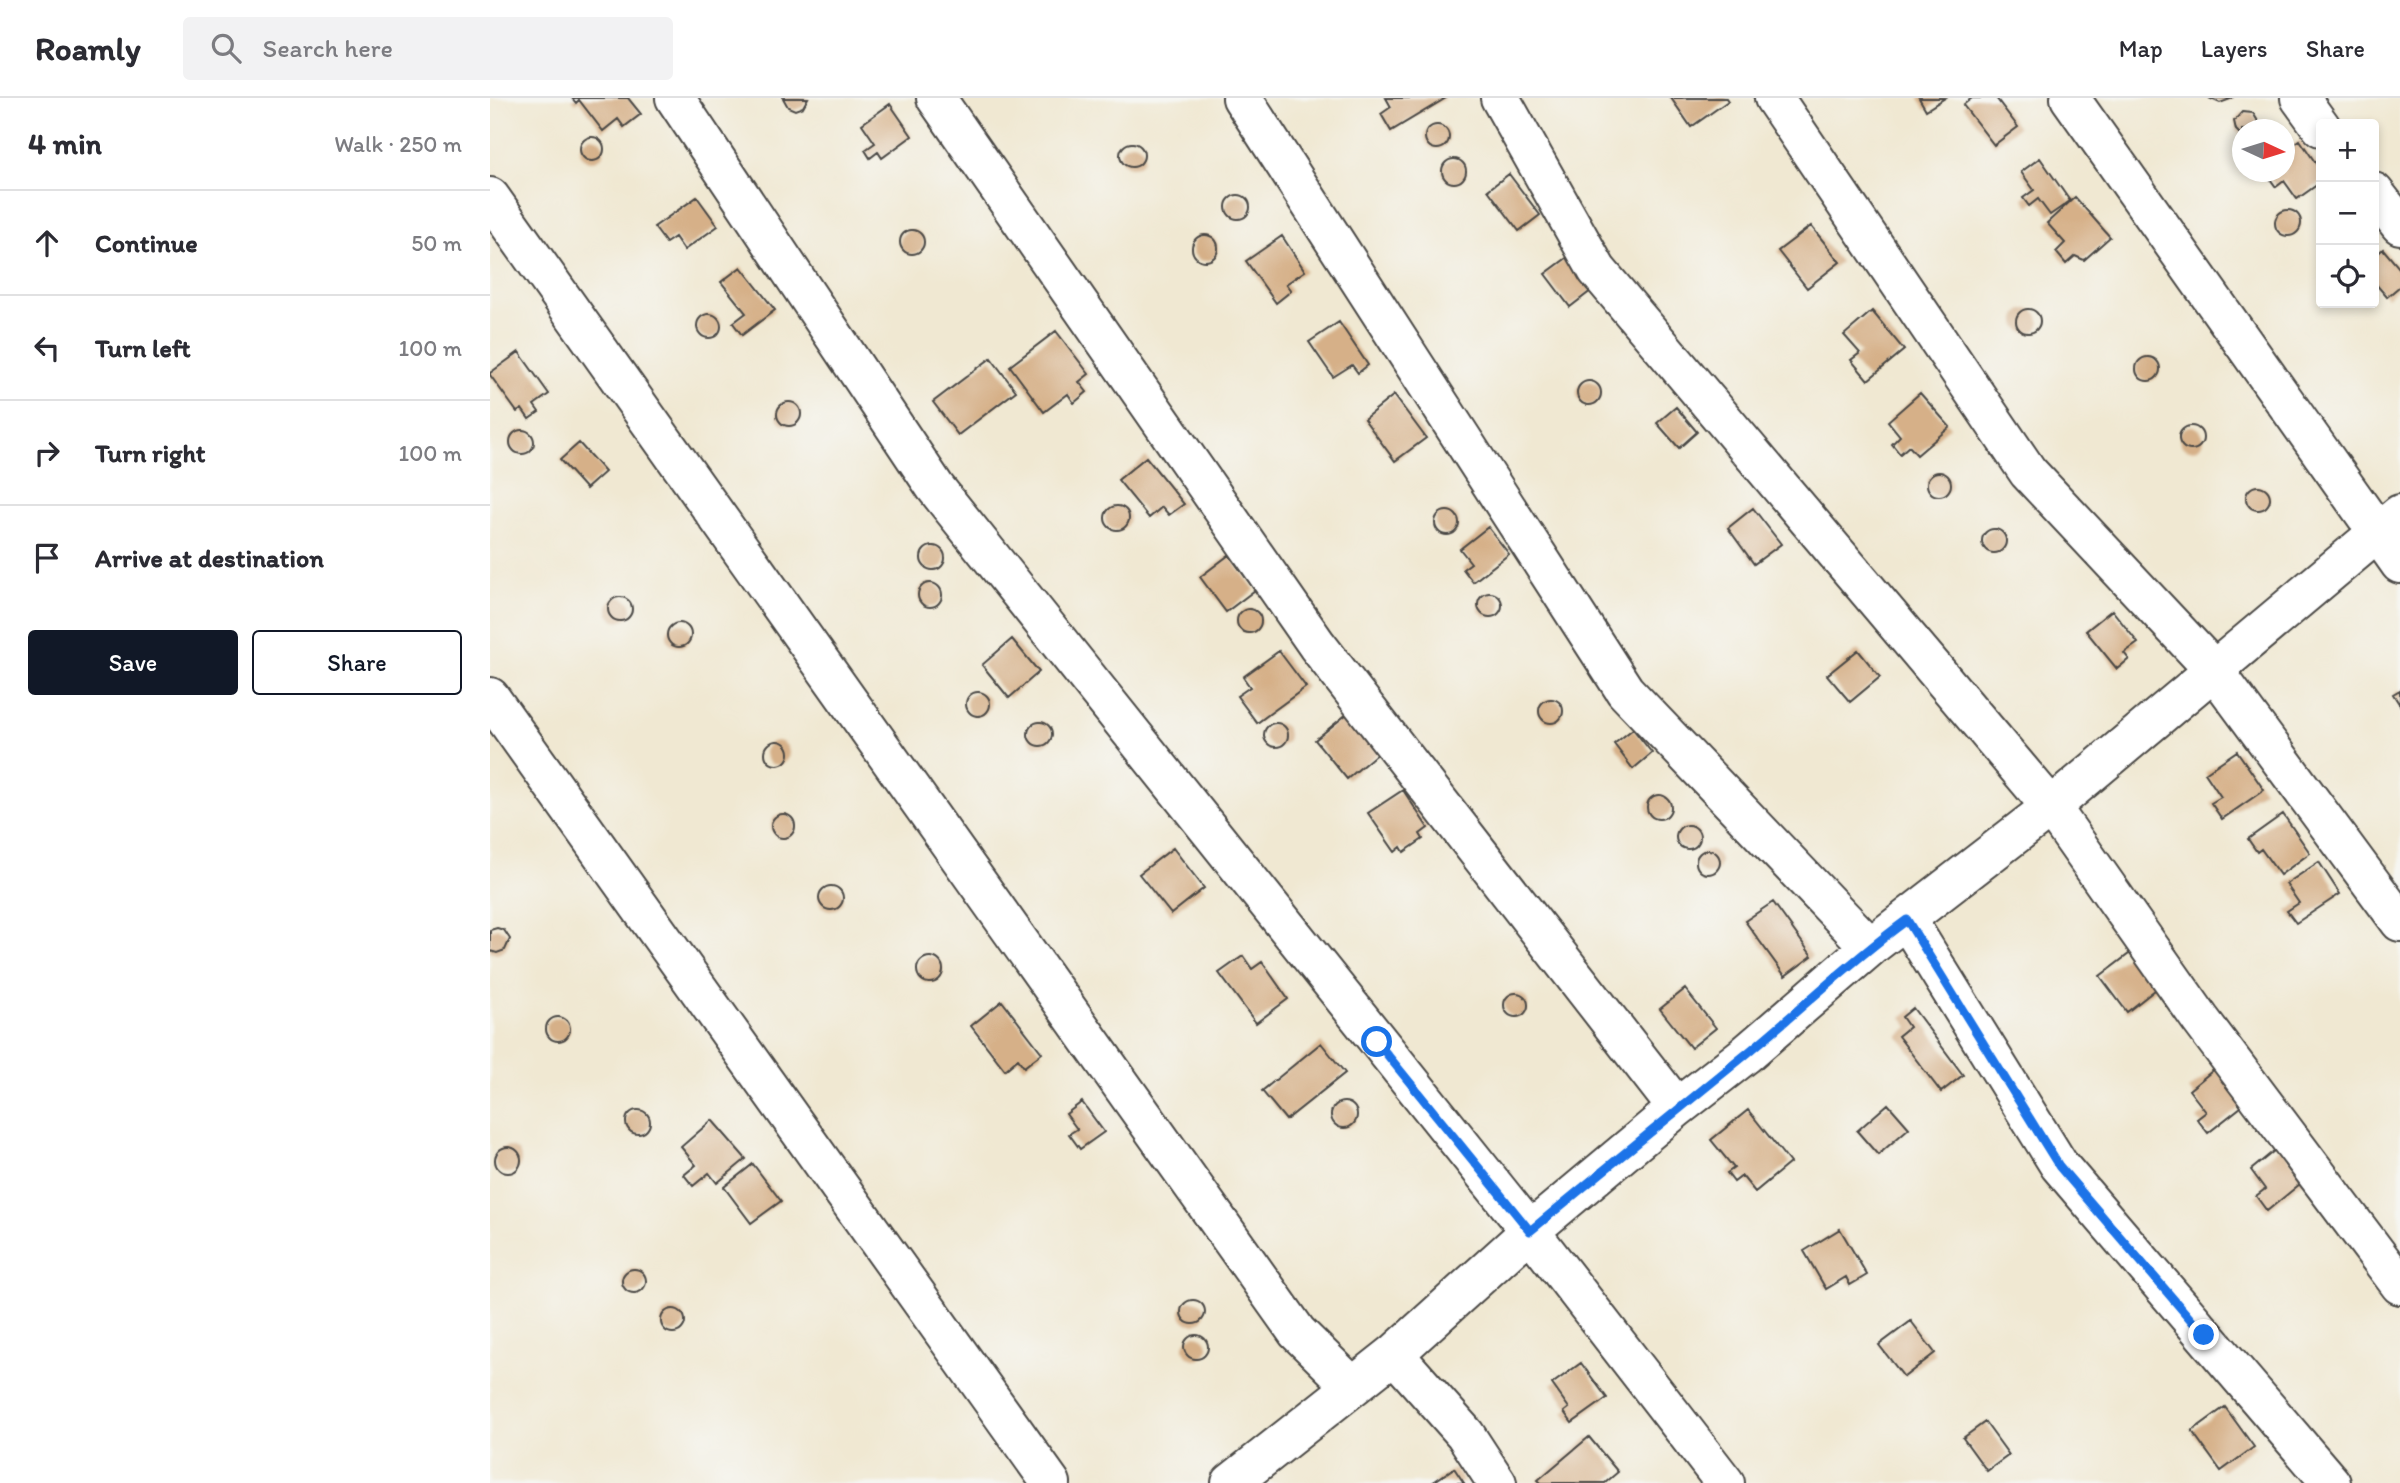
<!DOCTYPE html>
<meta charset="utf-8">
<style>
:root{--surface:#fff;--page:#f2f2f3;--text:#2b2b33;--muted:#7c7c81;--line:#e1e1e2;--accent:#111827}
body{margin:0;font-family:Itim,sans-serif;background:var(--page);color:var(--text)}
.controls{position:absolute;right:21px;top:21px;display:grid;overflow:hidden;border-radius:7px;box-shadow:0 4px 10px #0003}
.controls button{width:63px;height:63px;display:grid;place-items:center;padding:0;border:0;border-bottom:2px solid var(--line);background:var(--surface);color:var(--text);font:35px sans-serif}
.compass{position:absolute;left:1742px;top:21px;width:63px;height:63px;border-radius:50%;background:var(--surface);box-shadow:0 4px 10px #0003;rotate:94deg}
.stop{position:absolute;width:21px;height:21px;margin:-16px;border:5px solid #1a73e8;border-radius:50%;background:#fff}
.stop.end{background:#1a73e8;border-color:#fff;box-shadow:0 2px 7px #0008}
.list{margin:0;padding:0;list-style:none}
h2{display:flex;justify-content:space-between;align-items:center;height:91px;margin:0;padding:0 28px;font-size:30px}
h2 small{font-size:23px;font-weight:400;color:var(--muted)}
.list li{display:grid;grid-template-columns:46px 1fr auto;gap:21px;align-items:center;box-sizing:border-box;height:105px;padding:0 28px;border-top:2px solid var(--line)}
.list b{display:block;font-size:26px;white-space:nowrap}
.list em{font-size:23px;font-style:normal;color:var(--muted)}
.actions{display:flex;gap:14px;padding:21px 28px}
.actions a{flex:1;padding:16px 0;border:2px solid var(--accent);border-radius:7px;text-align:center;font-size:24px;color:var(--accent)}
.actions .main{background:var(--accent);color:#fff}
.icon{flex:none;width:38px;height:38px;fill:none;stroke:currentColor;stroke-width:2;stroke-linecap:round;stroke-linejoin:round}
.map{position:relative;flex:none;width:1910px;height:1385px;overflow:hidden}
header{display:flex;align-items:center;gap:42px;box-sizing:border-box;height:98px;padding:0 35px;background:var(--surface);border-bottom:2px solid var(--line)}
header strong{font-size:33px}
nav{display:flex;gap:38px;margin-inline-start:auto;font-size:24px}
.search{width:490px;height:63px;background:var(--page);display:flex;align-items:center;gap:18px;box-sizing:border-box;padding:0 24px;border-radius:7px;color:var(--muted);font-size:26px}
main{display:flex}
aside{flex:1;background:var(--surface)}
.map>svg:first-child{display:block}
.building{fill:#d6b088}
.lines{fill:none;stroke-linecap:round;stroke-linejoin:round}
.minor-casing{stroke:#494744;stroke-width:42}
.minor{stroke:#fff;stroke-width:38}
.route{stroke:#1a73e8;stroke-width:9}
</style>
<header>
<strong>Roamly</strong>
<div class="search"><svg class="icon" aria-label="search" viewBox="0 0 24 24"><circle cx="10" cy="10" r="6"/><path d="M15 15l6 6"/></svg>Search here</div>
<nav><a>Map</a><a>Layers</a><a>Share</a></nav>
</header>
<main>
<aside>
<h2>4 min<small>Walk · 250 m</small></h2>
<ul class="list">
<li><svg class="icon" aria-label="ahead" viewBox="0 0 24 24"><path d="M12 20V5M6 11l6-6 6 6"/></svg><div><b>Continue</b></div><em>50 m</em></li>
<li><svg class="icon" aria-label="left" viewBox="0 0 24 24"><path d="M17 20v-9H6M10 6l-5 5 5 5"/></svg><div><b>Turn left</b></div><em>100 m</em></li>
<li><svg class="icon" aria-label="right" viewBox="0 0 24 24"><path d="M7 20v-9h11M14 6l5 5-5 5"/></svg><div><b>Turn right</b></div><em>100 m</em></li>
<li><svg class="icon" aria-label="arrive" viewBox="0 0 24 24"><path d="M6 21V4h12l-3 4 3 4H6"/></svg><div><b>Arrive at destination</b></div></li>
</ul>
<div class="actions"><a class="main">Save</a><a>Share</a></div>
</aside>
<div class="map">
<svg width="1910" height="1385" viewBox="0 0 1910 1385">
<rect width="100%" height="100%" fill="#f6f6f2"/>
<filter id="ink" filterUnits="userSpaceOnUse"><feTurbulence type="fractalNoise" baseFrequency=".0143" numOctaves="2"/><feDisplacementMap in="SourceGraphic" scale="14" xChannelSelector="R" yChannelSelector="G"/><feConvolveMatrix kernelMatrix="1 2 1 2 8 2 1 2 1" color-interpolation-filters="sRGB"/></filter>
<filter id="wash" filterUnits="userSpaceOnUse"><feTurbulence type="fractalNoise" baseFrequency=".00686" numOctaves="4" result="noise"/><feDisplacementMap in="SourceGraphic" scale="28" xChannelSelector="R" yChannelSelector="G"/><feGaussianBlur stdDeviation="1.57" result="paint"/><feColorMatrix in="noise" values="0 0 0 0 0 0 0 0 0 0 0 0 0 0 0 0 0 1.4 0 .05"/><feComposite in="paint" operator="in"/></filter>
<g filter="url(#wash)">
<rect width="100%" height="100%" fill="#f0e8d2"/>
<g id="blocks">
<!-- building -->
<path class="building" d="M 82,0 L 138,0 L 151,16 L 134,29 L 128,21 L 113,33 L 89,2 L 86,5 Z
M 293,0 L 318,0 L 313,9 L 305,12 L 298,9 Z
M 896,0 L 956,0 L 901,33 L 891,16 L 901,9 Z
M 1181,0 L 1236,0 L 1238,3 L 1201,29 Z
M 1429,0 L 1455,0 L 1436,12 Z
M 1482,0 L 1506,0 L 1528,29 L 1504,47 L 1473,7 Z
M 1719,0 L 1743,0 L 1730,5 Z
M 400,6 L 422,38 L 392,60 L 388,54 L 380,60 L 375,52 L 385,45 L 372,26 Z
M 1752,14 L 1763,15 L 1769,25 L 1767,32 L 1752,32 L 1752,38 L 1746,32 L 1744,23 Z
M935 39a12 12 0 1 1 24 0a12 12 0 1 1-24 0Z
M90 51a12 12 0 1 1 24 0a12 12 0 1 1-24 0Z
M 1810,42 L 1831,73 L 1831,84 L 1807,101 L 1794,83 L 1786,89 L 1775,74 L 1794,74 L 1794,54 Z
M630 57a12 12 0 1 1 24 0a12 12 0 1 1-24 0Z
M 1550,60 L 1580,103 L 1560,117 L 1548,101 L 1539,108 L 1533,100 L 1544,92 L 1531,74 Z
M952 73a12 12 0 1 1 24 0a12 12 0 1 1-24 0Z
M 1019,76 L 1050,117 L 1029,133 L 998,92 Z
M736 109a12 12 0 1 1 24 0a12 12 0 1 1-24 0Z
M 207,99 L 228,128 L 194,152 L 185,139 L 176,145 L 164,129 Z
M 1585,99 L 1620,139 L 1594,162 L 1585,158 L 1576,166 L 1566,154 L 1575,145 L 1557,125 Z
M1785 125a13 13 0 1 1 26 0a13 13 0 1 1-26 0Z
M 1321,128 L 1350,164 L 1317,190 L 1288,153 Z
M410 144a12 12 0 1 1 24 0a12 12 0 1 1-24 0Z
M702 150a13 13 0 1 1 26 0a13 13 0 1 1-26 0Z
M 792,138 L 815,173 L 796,186 L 801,193 L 786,205 L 756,163 Z
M 1893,151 L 1910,171 L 1910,188 L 1897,199 L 1884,184 L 1884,159 Z
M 1078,159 L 1102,192 L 1080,209 L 1055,176 Z
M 251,169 L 285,212 L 252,237 L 243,225 L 256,215 L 231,184 Z
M1526 223a12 12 0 1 1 24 0a12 12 0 1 1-24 0Z
M 1382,213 L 1414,252 L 1378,282 L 1361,262 L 1370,255 L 1354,237 Z
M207 228a12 12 0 1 1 24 0a12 12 0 1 1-24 0Z
M 849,224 L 878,267 L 868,275 L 862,267 L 843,279 L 819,244 Z
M 566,233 L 599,276 L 589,284 L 597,294 L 584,305 L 578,296 L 554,314 L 520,268 Z
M 29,254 L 59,296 L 44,307 L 49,314 L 39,321 L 32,311 L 27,314 L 0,277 L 0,275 Z
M1646 271a12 12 0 1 1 24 0a12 12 0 1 1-24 0Z
M 501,260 L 526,293 L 468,337 L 443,304 Z
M1087 295a12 12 0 1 1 24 0a12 12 0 1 1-24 0Z
M 1430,295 L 1460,329 L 1427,357 L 1419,348 L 1410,356 L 1402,346 L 1410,338 L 1398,323 Z
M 904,297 L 936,340 L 905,363 L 874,321 Z
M287 316a12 12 0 1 1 24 0a12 12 0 1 1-24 0Z
M 1186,309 L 1207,334 L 1189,350 L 1167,325 Z
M1689 340a12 12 0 1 1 24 0a12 12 0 1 1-24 0Z
M20 344a12 12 0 1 1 24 0a12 12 0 1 1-24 0Z
M 89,345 L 115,374 L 96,391 L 70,362 Z
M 656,359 L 694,406 L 679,417 L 672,409 L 659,420 L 628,382 Z
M1437 386a12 12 0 1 1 24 0a12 12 0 1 1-24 0Z
M1756 400a12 12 0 1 1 24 0a12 12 0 1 1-24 0Z
M615 420a12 12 0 1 1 24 0a12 12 0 1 1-24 0Z
M 1263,410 L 1291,446 L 1264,466 L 1238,430 Z
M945 425a12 12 0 1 1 24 0a12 12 0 1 1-24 0Z
M 998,429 L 1019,456 L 983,484 L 973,471 L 981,465 L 970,451 Z
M1492 443a12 12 0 1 1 24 0a12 12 0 1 1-24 0Z
M431 460a12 12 0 1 1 24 0a12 12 0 1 1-24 0Z
M 739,457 L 765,492 L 736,514 L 710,479 Z
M428 497a12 12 0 1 1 24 0a12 12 0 1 1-24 0Z
M988 507a12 12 0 1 1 24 0a12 12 0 1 1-24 0Z
M118 511a12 12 0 1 1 24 0a12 12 0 1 1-24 0Z
M747 523a12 12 0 1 1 24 0a12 12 0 1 1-24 0Z
M 1622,512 L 1648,545 L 1634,555 L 1639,561 L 1627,571 L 1596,533 Z
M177 537a12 12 0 1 1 24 0a12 12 0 1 1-24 0Z
M 522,541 L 549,574 L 519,600 L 492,567 Z
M 1368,552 L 1390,579 L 1360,604 L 1337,577 Z
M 789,553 L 816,589 L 767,625 L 747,598 L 760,589 L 753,579 Z
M 1910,592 L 1910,607 L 1903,596 Z
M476 606a12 12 0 1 1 24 0a12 12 0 1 1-24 0Z
M1049 613a12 12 0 1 1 24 0a12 12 0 1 1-24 0Z
M 857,616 L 889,654 L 857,681 L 825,642 Z
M538 636a12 12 0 1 1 24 0a12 12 0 1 1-24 0Z
M774 637a12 12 0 1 1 24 0a12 12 0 1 1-24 0Z
M 1143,631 L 1162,655 L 1143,671 L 1124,646 Z
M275 655a12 12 0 1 1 24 0a12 12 0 1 1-24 0Z
M 1747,653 L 1774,692 L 1732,721 L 1721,705 L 1731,699 L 1715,675 Z
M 913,692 L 938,730 L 930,736 L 933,741 L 914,754 L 911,749 L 905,754 L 878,715 Z
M1157 709a12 12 0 1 1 24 0a12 12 0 1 1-24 0Z
M281 728a12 12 0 1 1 24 0a12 12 0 1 1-24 0Z
M 1793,716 L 1820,755 L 1790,777 L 1771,751 L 1767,754 L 1758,741 Z
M1186 739a12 12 0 1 1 24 0a12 12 0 1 1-24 0Z
M 683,750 L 714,790 L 681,816 L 649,776 Z
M1206 764a12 12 0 1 1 24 0a12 12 0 1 1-24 0Z
M 1829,764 L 1850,796 L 1806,825 L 1797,813 L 1809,805 L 1796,786 Z
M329 800a12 12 0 1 1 24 0a12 12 0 1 1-24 0Z
M 1283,804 L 1322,858 L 1295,878 L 1255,823 Z
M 7,830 L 14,832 L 20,841 L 15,852 L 7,855 L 0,853 L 0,832 Z
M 1643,853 L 1670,888 L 1637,914 L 1610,878 Z
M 753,858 L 762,871 L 772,864 L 798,901 L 766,925 L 729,875 Z
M427 872a13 13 0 1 1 26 0a13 13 0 1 1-26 0Z
M 1195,891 L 1226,930 L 1201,950 L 1170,911 Z
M1014 907a12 12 0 1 1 24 0a12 12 0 1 1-24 0Z
M 512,903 L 552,955 L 534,969 L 528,961 L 515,972 L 481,928 Z
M 1423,910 L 1473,977 L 1451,994 L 1408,938 L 1419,929 L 1412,919 Z
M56 931a12 12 0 1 1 24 0a12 12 0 1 1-24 0Z
M 831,945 L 855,975 L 796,1022 L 772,993 Z
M 1732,965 L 1761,1001 L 1718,1035 L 1707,1021 L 1716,1014 L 1699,992 Z
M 592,1004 L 614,1034 L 590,1051 L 579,1036 L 587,1031 L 576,1016 Z
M841 1017a13 13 0 1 1 26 0a13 13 0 1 1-26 0Z
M 1398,1006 L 1419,1030 L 1388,1057 L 1367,1033 Z
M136 1024a12 12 0 1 1 24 0a12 12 0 1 1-24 0Z
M 1258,1012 L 1300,1065 L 1265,1094 L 1252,1078 L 1244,1084 L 1237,1075 L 1244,1070 L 1221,1042 Z
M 222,1022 L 256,1061 L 227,1085 L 219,1075 L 203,1088 L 194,1077 L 206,1067 L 191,1049 Z
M 1790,1048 L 1816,1081 L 1777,1113 L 1766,1098 L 1775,1091 L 1761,1072 Z
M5 1062a13 13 0 1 1 26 0a13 13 0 1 1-26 0Z
M 263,1066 L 291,1103 L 261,1125 L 234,1089 Z
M 1350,1131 L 1377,1177 L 1360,1187 L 1356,1179 L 1336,1191 L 1314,1153 Z
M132 1183a12 12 0 1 1 24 0a12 12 0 1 1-24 0Z
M691 1214a12 12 0 1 1 24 0a12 12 0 1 1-24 0Z
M171 1223a12 12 0 1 1 24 0a12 12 0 1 1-24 0Z
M 1421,1223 L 1445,1255 L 1414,1279 L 1389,1247 Z
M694 1249a12 12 0 1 1 24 0a12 12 0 1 1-24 0Z
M 1091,1265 L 1117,1300 L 1082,1325 L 1074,1314 L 1079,1310 L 1062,1286 Z
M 1735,1309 L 1764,1349 L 1731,1373 L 1702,1333 Z
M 1495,1324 L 1519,1357 L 1497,1373 L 1473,1340 Z
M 1099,1339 L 1128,1374 L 1115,1385 L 1051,1385 L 1048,1382 Z
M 964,1370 L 974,1385 L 942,1385 Z"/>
</g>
</g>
<g filter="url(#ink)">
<use href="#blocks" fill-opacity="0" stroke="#494744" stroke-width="2"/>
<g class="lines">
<defs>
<path id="minor" d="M 185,0 L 445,389 L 1040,1133 L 1235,1385
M 446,0 L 827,547 L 1187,1010
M 752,0 L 1135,593 L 1380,849
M 1010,0 L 1107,172 L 1561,709 L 1710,921 L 1910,1187
M 1284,0 L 1538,374 L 1724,572 L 1910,824
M 1580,0 L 1910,466
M 1810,0 L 1831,29
M 1884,94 L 1910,127
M 0,99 L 807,1234 L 862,1288
M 0,599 L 561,1385
M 1417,822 L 1569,1067 L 1841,1385
M 904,1256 L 975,1336 L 1007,1385
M 741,1385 L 904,1256 L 1040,1133 L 1187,1010 L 1255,957 L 1380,849 L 1561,709 L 1910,416"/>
</defs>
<!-- minor casing -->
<use href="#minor" class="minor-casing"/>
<!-- minor -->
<use href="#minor" class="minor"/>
</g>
</g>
<g class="lines" filter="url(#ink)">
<!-- route -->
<path class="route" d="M 887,944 L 1040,1133 C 1111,1074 1183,1016 1254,958 C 1309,913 1359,864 1417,822 L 1569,1068 L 1714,1237"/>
</g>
</svg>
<div class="controls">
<button>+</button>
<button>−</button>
<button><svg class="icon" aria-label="locate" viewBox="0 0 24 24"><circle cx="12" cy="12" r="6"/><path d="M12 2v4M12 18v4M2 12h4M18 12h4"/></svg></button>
</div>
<svg class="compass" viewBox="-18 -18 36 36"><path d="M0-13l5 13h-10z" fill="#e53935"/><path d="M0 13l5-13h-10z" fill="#7c7c81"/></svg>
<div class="stop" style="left:887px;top:944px"></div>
<div class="stop end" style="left:1714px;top:1237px"></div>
</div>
</main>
